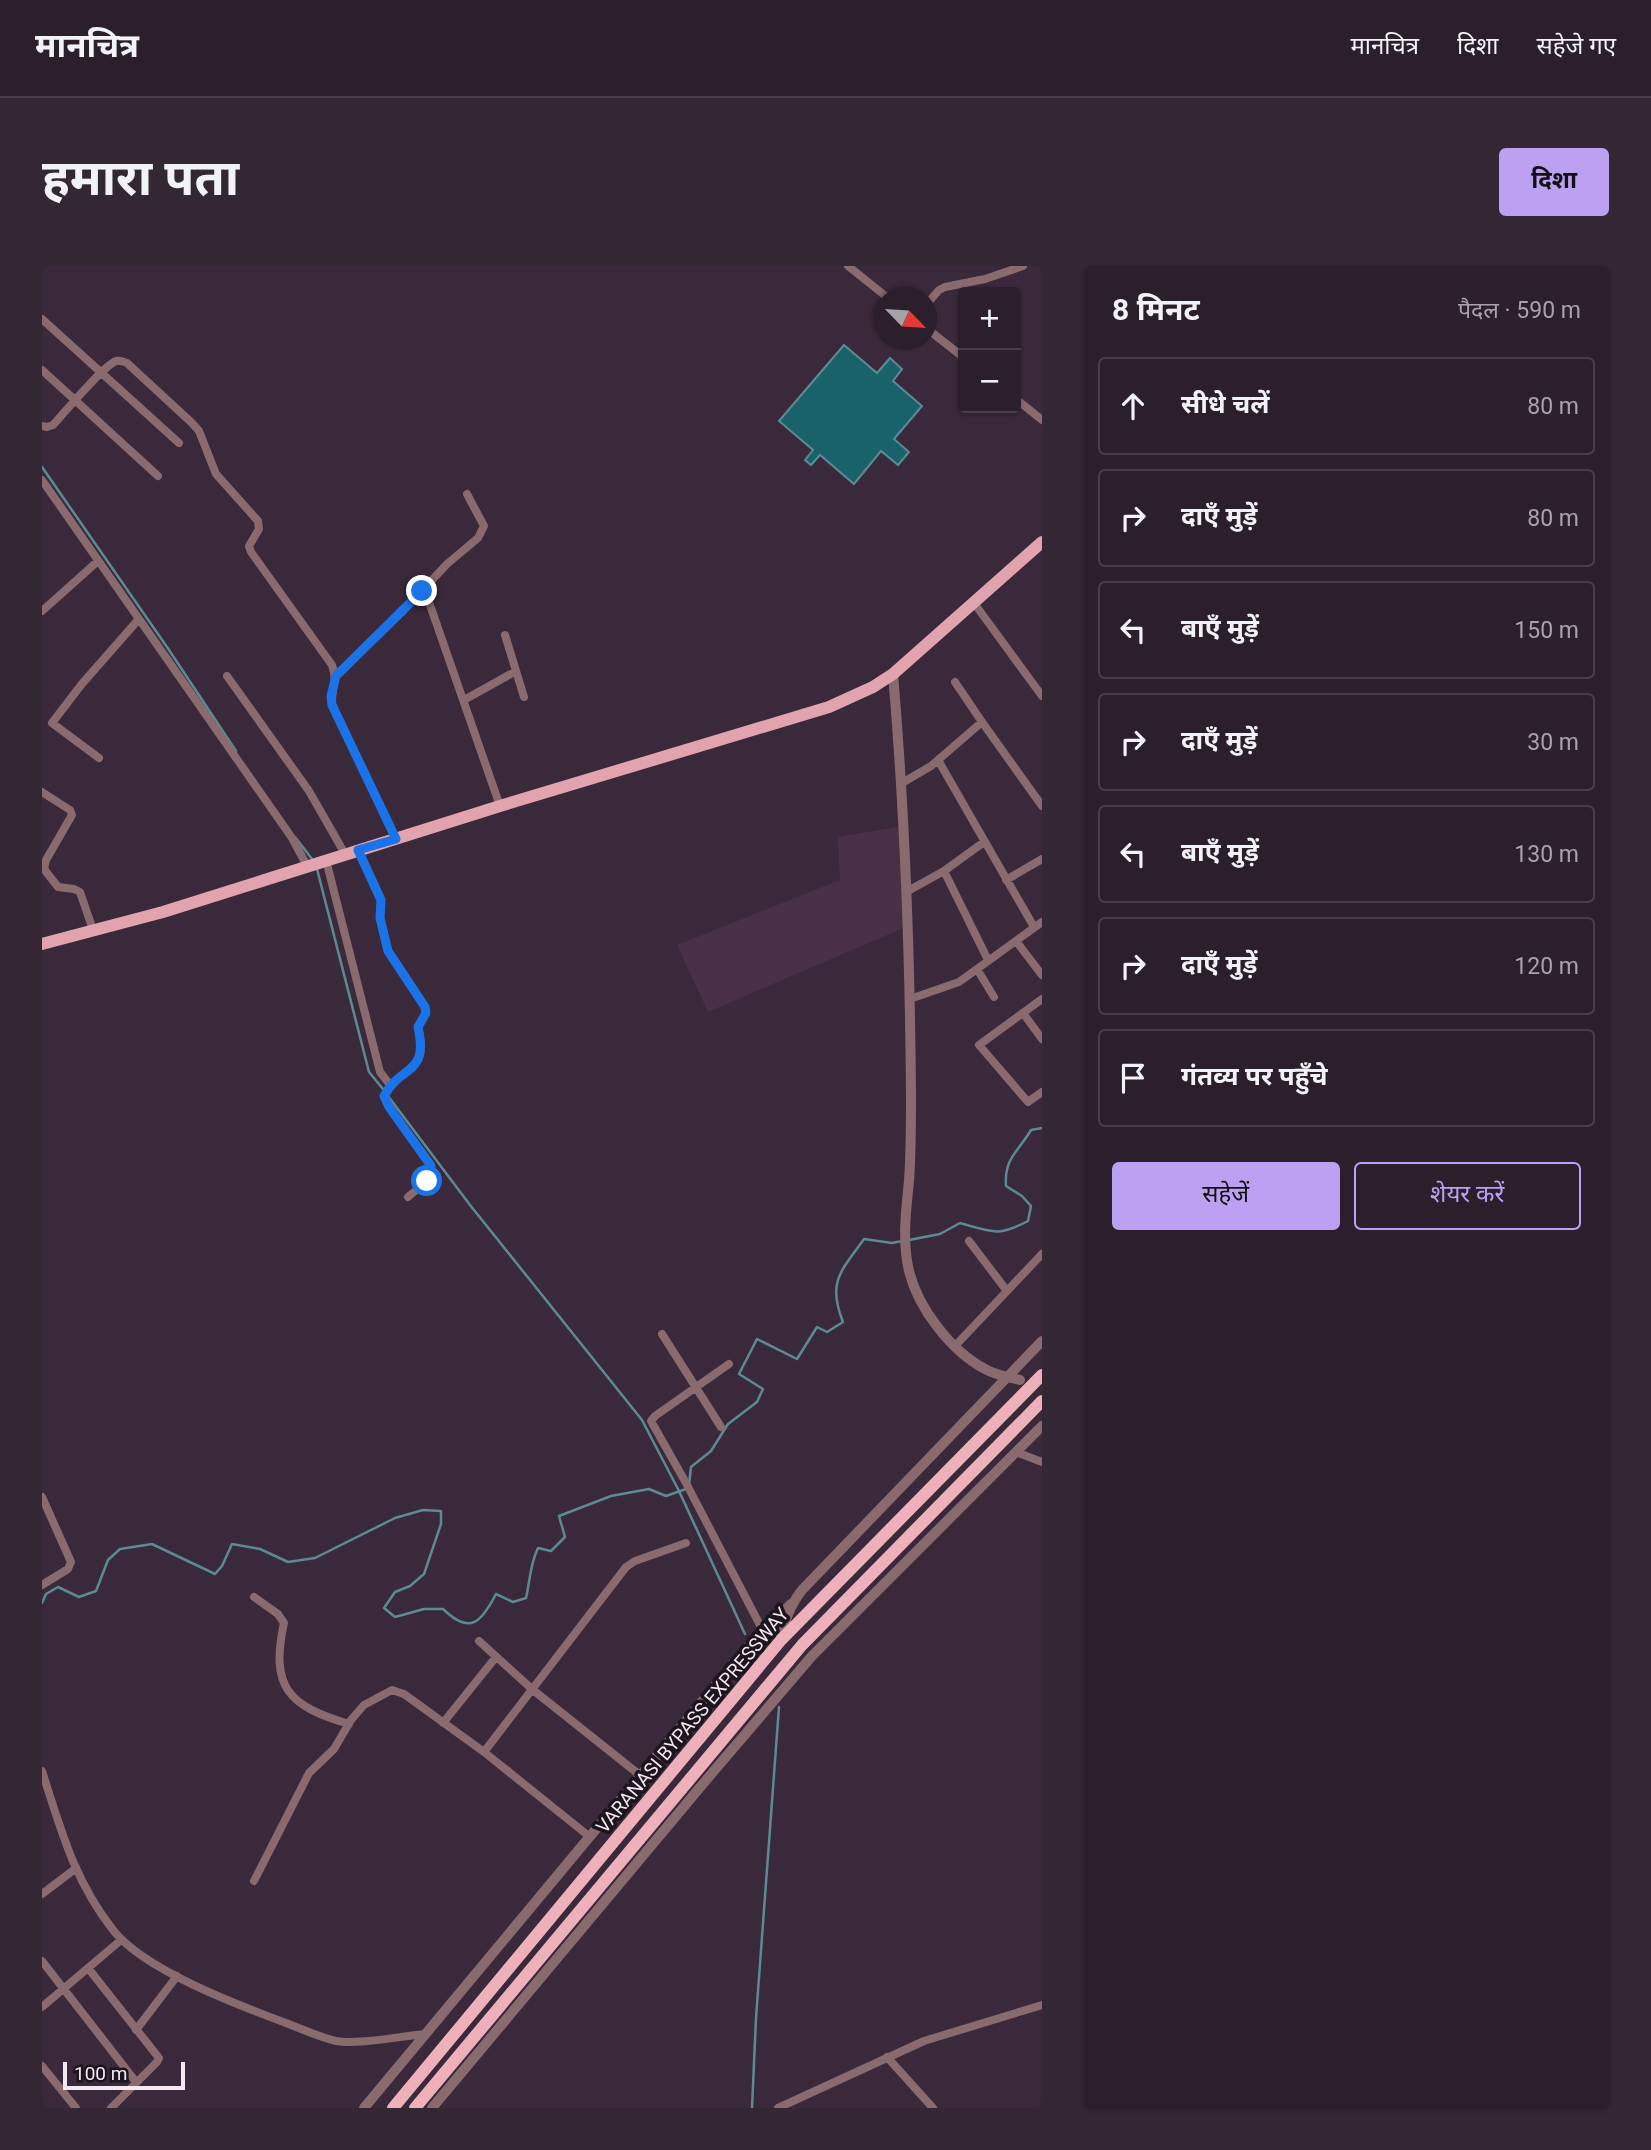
<!DOCTYPE html>
<html lang="hi">
<meta charset="utf-8">
<style>
:root{--surface:#2c1f2c;--page:#342734;--text:#f1f3f6;--muted:#a6a2a9;--line:#483d48;--accent:#bca0f2}
body{margin:0;font-family:Roboto,"Noto Sans Devanagari",sans-serif;background:var(--page);color:var(--text)}
.controls{position:absolute;right:21px;top:21px;display:grid;overflow:hidden;border-radius:7px;box-shadow:0 2px 5px #0004}
.controls button{width:63px;height:63px;display:grid;place-items:center;padding:0;border:0;border-bottom:2px solid var(--line);background:var(--surface);color:var(--text);font:35px sans-serif}
.compass{position:absolute;left:832px;top:21px;width:63px;height:63px;border-radius:50%;background:var(--surface);box-shadow:0 2px 5px #0004;rotate:115deg}
.scale{position:absolute;left:21px;bottom:18px;width:122px;box-sizing:border-box;padding-left:7px;border:4px solid #f4e8f3;border-top:0;font-size:19px;line-height:24px;white-space:nowrap;color:#f4e8f3;-webkit-text-stroke:5px #1d151d;paint-order:stroke}
.stop{position:absolute;width:21px;height:21px;margin:-16px;border:5px solid #1a73e8;border-radius:50%;background:#fff}
.stop.end{background:#1a73e8;border-color:#fff;box-shadow:0 2px 7px #0008}
.list{margin:0;padding:0;list-style:none}
h2{display:flex;justify-content:space-between;align-items:center;height:91px;margin:0;padding:0 28px;font-size:30px}
h2 small{font-size:23px;font-weight:400;color:var(--muted)}
.list li{display:grid;grid-template-columns:46px 1fr auto;gap:21px;align-items:center;box-sizing:border-box;height:98px;margin:0 14px 14px;padding:0 14px;border:2px solid var(--line);border-radius:7px}
.list b{display:block;font-size:26px;white-space:nowrap}
.list em{font-size:23px;font-style:normal;color:var(--muted)}
.actions{display:flex;gap:14px;padding:21px 28px}
.actions a{flex:1;padding:16px 0;border:2px solid var(--accent);border-radius:7px;text-align:center;font-size:24px;color:var(--accent)}
.actions .main{background:var(--accent);color:#111}
.icon{flex:none;width:38px;height:38px;fill:none;stroke:currentColor;stroke-width:2;stroke-linecap:round;stroke-linejoin:round}
.map{position:relative;flex:none;width:1000px;height:1842px;overflow:hidden;border-radius:7px}
header{display:flex;align-items:center;gap:42px;box-sizing:border-box;height:98px;padding:0 35px;background:var(--surface);border-bottom:2px solid var(--line)}
header strong{font-size:33px}
nav{display:flex;gap:38px;margin-inline-start:auto;font-size:24px}
.intro{display:flex;align-items:center;justify-content:space-between;box-sizing:border-box;height:168px;padding:0 42px}
h1{margin:0;font-size:49px}
.button{padding:18px 32px;border-radius:7px;background:var(--accent);color:#111;font-size:24px;font-weight:700}
main{display:flex;gap:42px;padding:0 42px}
aside{flex:1;background:var(--surface);border-radius:7px;box-shadow:0 2px 5px #0004}
.map>svg:first-child{display:block}
.built{fill:#483147}
.water{fill:#1a626a;stroke:#5b8a93;stroke-width:2}
.lines{fill:none;stroke-linecap:round;stroke-linejoin:round}
.stream{stroke:#5b8a93;stroke-width:2.5}
.minor{stroke:#886a6f;stroke-width:8}
.tertiary{stroke:#886a6f;stroke-width:10}
.primary{stroke:#e1a3ae;stroke-width:12}
.trunk{stroke:#eeb1bc;stroke-width:12}
.route{stroke:#1a73e8;stroke-width:9}
.labels{text-anchor:middle;stroke-width:7;stroke-linejoin:round;paint-order:stroke}
.street-label{font-size:19px;fill:#f4e8f3;stroke:#1d151d}
</style>
<header>
<strong>मानचित्र</strong>
<nav><a>मानचित्र</a><a>दिशा</a><a>सहेजे गए</a></nav>
</header>
<div class="intro"><h1>हमारा पता</h1><a class="button">दिशा</a></div>
<main>
<div class="map">
<svg width="1000" height="1842" viewBox="0 0 1000 1842">
<rect width="100%" height="100%" fill="#3a293a"/>
<!-- built -->
<path class="built" d="M 861,560 L 866,660 L 666,746 L 635,679 L 798,614 L 796,571 Z"/>
<!-- water -->
<path class="water" d="M 802,79 L 835,107 L 848,92 L 860,103 L 851,115 L 880,140 L 852,173 L 867,186 L 856,199 L 839,185 L 812,218 L 778,189 L 769,199 L 763,194 L 771,184 L 737,155 Z"/>
<g class="lines">
<!-- stream -->
<path class="stream" d="M 0,201 L 125,381 L 194,485
M 253,571 L 270,593
M 275,603 L 327,806 L 341,823
M 346,830 L 428,939 L 600,1154 L 637,1225 L 703,1368
M 867,974 L 898,968 L 918,957 C 950,966 956,971 986,955 L 989,940 L 980,930 L 964,920 C 962,892 976,886 989,864 L 1000,862
M 647,1219 L 649,1201 L 669,1185 L 686,1158 L 715,1136 L 721,1123 L 697,1108 L 715,1073 L 755,1093 L 775,1061 L 785,1066 L 801,1056 C 785,1016 799,1005 822,973 L 850,977 L 860,975
M 0,1337 L 4,1328 L 16,1321 L 37,1331 L 54,1325 L 66,1294 L 78,1283 L 110,1278 L 173,1308 L 180,1300 L 190,1278 L 218,1283 L 246,1296 L 273,1292 L 353,1252 L 381,1244 L 399,1245 L 399,1258 L 382,1308 L 368,1320 L 353,1326 L 342,1342 L 353,1351 L 382,1343 L 401,1343 C 428,1369 439,1357 454,1328 L 471,1336 L 484,1332 C 488,1315 488,1298 496,1282 L 509,1285 L 523,1271 L 517,1250 L 569,1230 L 607,1223 L 624,1230 L 644,1223
M 710,1842 L 714,1752 L 737,1441"/>
<!-- minor -->
<path class="minor" d="M 806,0 L 846,32
M 884,39 L 897,24 L 903,21 L 943,13 L 981,0
M 0,53 L 137,177
M 884,62 L 921,91
M 0,104 L 116,210
M 974,133 L 1000,154
M 0,160 L 5,161 L 11,159 C 23,146 60,101 74,95 C 78,94 80,95 85,97 L 150,157 L 157,165 L 174,208 L 216,255 L 217,263 L 207,280 L 209,286 L 290,399 C 296,415 289,423 290,439 L 354,573
M 0,214 L 250,572 L 265,600
M 380,325 L 388,339 L 458,540
M 932,337 L 1000,430
M 0,345 L 56,295
M 463,369 L 482,431
M 185,410 L 267,525 L 303,588
M 294,410 L 360,346 L 405,298 L 436,272 L 442,260 L 425,228
M 913,416 L 940,456
M 422,434 L 474,405
M 57,492 L 10,457 L 39,419 L 96,354
M 896,494 L 992,661
M 860,517 L 889,500 L 940,456 L 1000,540
M 0,526 L 28,544 L 30,549 L 4,594 L 2,603 L 16,621 L 32,623 L 38,626 L 51,664
M 316,584 L 339,634 L 338,652 L 346,685 L 383,741 L 384,747 L 376,761 C 388,810 359,798 342,830 L 347,841 L 389,899 C 389,915 377,921 366,931
M 284,594 L 338,806 L 349,820
M 902,605 L 946,694
M 964,614 L 1000,593
M 864,626 L 902,605 L 942,576
M 974,675 L 1000,709
M 935,703 L 952,731
M 868,733 L 917,716 L 1000,656
M 1000,733 L 937,779 L 986,836 L 1000,826
M 981,747 L 1000,773
M 927,975 L 965,1025
M 620,1068 L 679,1161
M 913,1080 L 1000,988
M 687,1098 L 613,1150 L 609,1155 L 644,1217 L 721,1365
M 974,1186 L 1000,1196
M 0,1231 L 29,1296 L 26,1303 L 0,1319
M 212,1331 L 236,1348 L 242,1357 C 228,1421 246,1440 307,1458
M 437,1375 L 491,1424 L 599,1510
M 401,1457 L 454,1391
M 442,1486 L 584,1301 L 593,1295 L 644,1277
M 0,1505 C 19,1564 32,1614 71,1664 C 102,1704 196,1739 244,1757 C 260,1763 277,1771 294,1775 C 315,1779 360,1770 384,1768
M 212,1615 L 267,1507 L 292,1483 L 309,1454 L 322,1439 L 350,1424 L 362,1428 L 442,1486 L 548,1571
M 0,1628 L 33,1603
M 0,1695 L 94,1816
M 46,1702 L 117,1792 L 115,1796 L 69,1842
M 0,1741 L 79,1674
M 94,1764 L 135,1710
M 845,1791 L 891,1842
M 0,1800 L 34,1842
M 736,1842 L 882,1775 L 1000,1739"/>
<!-- tertiary -->
<path class="tertiary" d="M 851,408 C 863,548 868,689 869,831 C 869,859 869,887 867,915 C 864,945 860,975 867,1005 C 876,1042 909,1085 943,1103 C 953,1109 967,1111 978,1114
M 739,1373 C 743,1353 748,1340 760,1324 L 1000,1075
M 322,1842 L 703,1384 L 749,1338
M 390,1842 L 665,1513 L 770,1390 L 1000,1160"/>
<!-- primary -->
<path class="primary" d="M 0,678 L 121,646 L 458,540 L 787,441 L 831,421 L 851,408 L 1000,276"/>
<!-- trunk -->
<path class="trunk" d="M 351,1842 L 739,1374 L 1000,1109
M 373,1842 L 760,1379 L 1000,1135"/>
</g>
<g class="lines">
<!-- route -->
<path class="route" d="M 380,325 L 294,410 L 289,430 L 290,439 L 354,573 L 316,584 L 339,634 L 338,652 L 346,685 L 383,741 L 384,747 L 376,761 C 387,810 359,798 342,830 L 347,841 L 389,900 L 389,908 L 385,915"/>
</g>
<g class="labels">
<!-- street labels -->
<g class="street-label">
<text transform="translate(650 1454) rotate(-50)" y="7">VARANASI BYPASS EXPRESSWAY</text>
</g>
</g>
</svg>
<div class="controls">
<button>+</button>
<button>−</button>
</div>
<svg class="compass" viewBox="-18 -18 36 36"><path d="M0-13l5 13h-10z" fill="#e53935"/><path d="M0 13l5-13h-10z" fill="#a6a2a9"/></svg>
<div class="scale">100 m</div>
<div class="stop" style="left:385px;top:915px"></div>
<div class="stop end" style="left:380px;top:325px"></div>
</div>
<aside>
<h2>8 मिनट<small>पैदल · 590 m</small></h2>
<ul class="list">
<li><svg class="icon" aria-label="ahead" viewBox="0 0 24 24"><path d="M12 20V5M6 11l6-6 6 6"/></svg><div><b>सीधे चलें</b></div><em>80 m</em></li>
<li><svg class="icon" aria-label="right" viewBox="0 0 24 24"><path d="M7 20v-9h11M14 6l5 5-5 5"/></svg><div><b>दाएँ मुड़ें</b></div><em>80 m</em></li>
<li><svg class="icon" aria-label="left" viewBox="0 0 24 24"><path d="M17 20v-9H6M10 6l-5 5 5 5"/></svg><div><b>बाएँ मुड़ें</b></div><em>150 m</em></li>
<li><svg class="icon" aria-label="right" viewBox="0 0 24 24"><path d="M7 20v-9h11M14 6l5 5-5 5"/></svg><div><b>दाएँ मुड़ें</b></div><em>30 m</em></li>
<li><svg class="icon" aria-label="left" viewBox="0 0 24 24"><path d="M17 20v-9H6M10 6l-5 5 5 5"/></svg><div><b>बाएँ मुड़ें</b></div><em>130 m</em></li>
<li><svg class="icon" aria-label="right" viewBox="0 0 24 24"><path d="M7 20v-9h11M14 6l5 5-5 5"/></svg><div><b>दाएँ मुड़ें</b></div><em>120 m</em></li>
<li><svg class="icon" aria-label="arrive" viewBox="0 0 24 24"><path d="M6 21V4h12l-3 4 3 4H6"/></svg><div><b>गंतव्य पर पहुँचे</b></div></li>
</ul>
<div class="actions"><a class="main">सहेजें</a><a>शेयर करें</a></div>
</aside>
</main>
